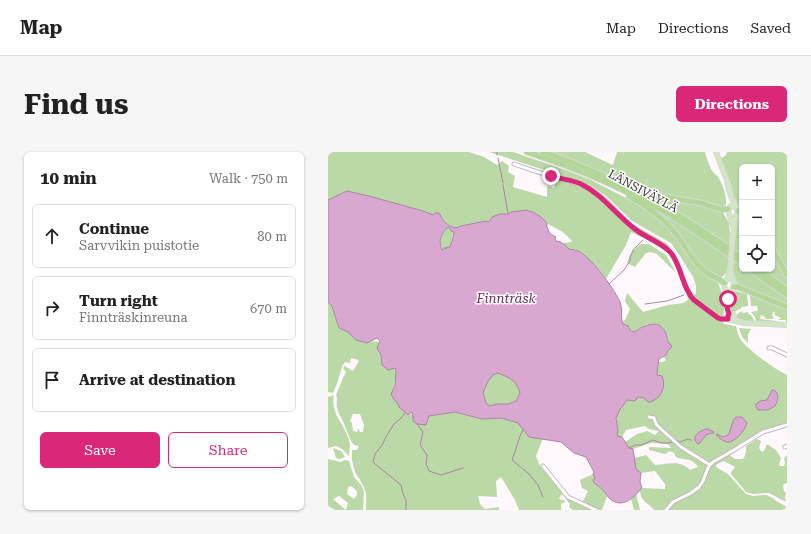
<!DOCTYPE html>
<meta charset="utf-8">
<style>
:root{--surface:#fff;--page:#f6f6f6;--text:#222;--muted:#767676;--line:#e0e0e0;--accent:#db2777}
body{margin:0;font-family:"Roboto Serif",serif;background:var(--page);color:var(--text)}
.controls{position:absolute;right:12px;top:12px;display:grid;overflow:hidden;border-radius:6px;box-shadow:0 1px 3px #0004}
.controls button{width:36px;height:36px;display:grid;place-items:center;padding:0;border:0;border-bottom:1px solid var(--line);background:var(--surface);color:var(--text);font:20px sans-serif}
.stop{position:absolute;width:12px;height:12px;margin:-9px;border:3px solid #db2777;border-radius:50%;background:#fff}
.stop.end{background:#db2777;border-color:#fff;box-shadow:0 1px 4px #0008}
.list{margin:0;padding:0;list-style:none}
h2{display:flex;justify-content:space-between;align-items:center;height:52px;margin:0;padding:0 16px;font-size:17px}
h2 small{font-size:13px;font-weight:400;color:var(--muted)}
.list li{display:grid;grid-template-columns:26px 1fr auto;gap:12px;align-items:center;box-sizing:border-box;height:64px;margin:0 8px 8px;padding:0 8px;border:1px solid var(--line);border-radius:6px}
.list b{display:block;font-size:15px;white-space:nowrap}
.list p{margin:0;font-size:13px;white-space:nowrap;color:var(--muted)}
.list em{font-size:13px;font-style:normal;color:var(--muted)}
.actions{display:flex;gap:8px;padding:12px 16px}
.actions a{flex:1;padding:9px 0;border:1px solid var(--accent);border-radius:6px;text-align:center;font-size:14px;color:var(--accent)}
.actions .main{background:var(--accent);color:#fff}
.icon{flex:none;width:22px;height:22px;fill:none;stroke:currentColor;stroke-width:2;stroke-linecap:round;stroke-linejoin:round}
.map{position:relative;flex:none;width:459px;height:358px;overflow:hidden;border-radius:6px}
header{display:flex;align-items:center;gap:24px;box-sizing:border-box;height:56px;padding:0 20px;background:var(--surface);border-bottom:1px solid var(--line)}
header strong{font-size:19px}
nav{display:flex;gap:22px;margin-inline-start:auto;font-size:14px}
.intro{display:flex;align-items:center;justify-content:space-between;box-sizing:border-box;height:96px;padding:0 24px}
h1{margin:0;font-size:28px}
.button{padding:10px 18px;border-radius:6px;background:var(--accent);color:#fff;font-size:14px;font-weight:700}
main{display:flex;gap:24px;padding:0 24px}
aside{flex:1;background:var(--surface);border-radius:6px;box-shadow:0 1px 3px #0004}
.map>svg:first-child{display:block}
.green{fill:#bbd8a7;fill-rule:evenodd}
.water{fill:#d9a8d0;stroke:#a986a2;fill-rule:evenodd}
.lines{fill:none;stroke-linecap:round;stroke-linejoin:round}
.stream{stroke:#a986a2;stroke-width:1}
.minor-casing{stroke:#c0b9be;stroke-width:5}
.major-casing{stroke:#d7d7d7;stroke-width:6}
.highway-casing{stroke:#d7d7d7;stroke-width:7}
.minor{stroke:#fff;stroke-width:3}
.major{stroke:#d1e7c2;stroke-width:4}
.highway{stroke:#b3d799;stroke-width:5}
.major-bridge-casing{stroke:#d7d7d7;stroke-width:6;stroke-linecap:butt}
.major-bridge{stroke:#d1e7c2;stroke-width:4}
.route{stroke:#db2777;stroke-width:5}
.labels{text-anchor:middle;stroke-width:3;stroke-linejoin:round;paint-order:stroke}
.street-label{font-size:12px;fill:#383537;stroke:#fff}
.water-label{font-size:13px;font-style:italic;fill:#672c5e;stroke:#fff}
</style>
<header>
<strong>Map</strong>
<nav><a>Map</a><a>Directions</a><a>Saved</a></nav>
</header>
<div class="intro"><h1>Find us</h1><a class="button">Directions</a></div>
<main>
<aside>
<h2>10 min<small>Walk · 750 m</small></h2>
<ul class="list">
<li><svg class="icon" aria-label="ahead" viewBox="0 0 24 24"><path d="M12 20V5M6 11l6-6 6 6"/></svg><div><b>Continue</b><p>Sarvvikin puistotie</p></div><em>80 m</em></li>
<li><svg class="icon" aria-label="right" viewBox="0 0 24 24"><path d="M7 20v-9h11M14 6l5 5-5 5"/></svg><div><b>Turn right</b><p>Finnträskinreuna</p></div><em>670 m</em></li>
<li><svg class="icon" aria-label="arrive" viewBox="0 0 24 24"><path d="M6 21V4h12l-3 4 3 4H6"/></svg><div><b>Arrive at destination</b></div></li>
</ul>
<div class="actions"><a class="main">Save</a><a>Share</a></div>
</aside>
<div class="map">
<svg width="459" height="358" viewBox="0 0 459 358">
<rect width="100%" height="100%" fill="#fff8fd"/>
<!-- green -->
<path class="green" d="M 0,0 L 141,0 L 156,5 L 169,13 L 174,9 L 181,14 L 180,20 L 187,24 L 185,35 L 219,45 L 219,37 L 220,34 L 226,36 L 228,31 L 228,24 L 259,35 L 288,57 L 304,72 L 338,91 L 346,99 C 339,92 331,91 322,88 C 316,86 309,83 303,80 L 298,93 L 278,127 L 267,113 L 247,97 L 241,97 L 236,92 L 236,91 L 243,90 L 244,89 L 235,80 L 220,72 L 213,65 L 203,59 L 202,60 C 188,60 176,61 164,65 L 162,69 L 159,70 L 158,69 L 133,74 L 128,76 C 118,72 116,70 111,61 L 105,63 L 95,59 L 66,51 L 5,46 L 0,48 Z
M 161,0 L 185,0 L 235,17 L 261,27 L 310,52 L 328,64 L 343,79 L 366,111 L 390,129 C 391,133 392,135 393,139 C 396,145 397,160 395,166 C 387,165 371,150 365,145 L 365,144 L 368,141 L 368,134 L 365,125 L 352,104 L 343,91 L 304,69 L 278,44 L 266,36 L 247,28 Z
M 224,0 L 257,0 L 285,13 L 289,0 L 377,0 C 378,5 380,10 382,15 C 384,19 387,22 390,25 C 395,32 399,45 398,53 L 395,54 L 394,54 L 377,49 L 373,49 L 332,42 L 301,31 Z
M 399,0 L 459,0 L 459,119 L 452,108 L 444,91 L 444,15 L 414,15 L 414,61 C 406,53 405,39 402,29 L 400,27 L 392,7 L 398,3 Z
M 313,39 L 373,53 L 394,59 L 401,71 L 402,81 L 401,94 C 373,74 344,55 313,39 Z
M 321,54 L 358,75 L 400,104 C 400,114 401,121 392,126 L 380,121 Z
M 409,63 L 414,65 L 414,103 L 405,97 Z
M 120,75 L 121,75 L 123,79 L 126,80 C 126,83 124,85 124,87 C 123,90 123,93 121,96 L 119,95 L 119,97 L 114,98 C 111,89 113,83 120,75 Z
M 313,92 L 321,92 L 338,103 L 348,121 L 329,102 L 323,100 L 318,101 L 307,115 L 299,111 L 304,99 Z
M 444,100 L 449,111 L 459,126 L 459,134 L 434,117 L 444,117 Z
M 405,109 L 414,114 L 414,117 L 418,117 L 459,147 L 459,153 L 410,133 C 405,125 405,118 405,109 Z
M 407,139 L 419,142 L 420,154 L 413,155 L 413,157 L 411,157 L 405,161 L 403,160 L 402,154 L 402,143 Z
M 299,141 L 315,160 L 340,153 L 355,151 L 360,148 L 359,143 L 391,168 L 394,169 L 396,172 L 408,174 C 409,179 410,184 413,188 C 421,199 447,217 459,223 L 459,272 L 441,276 L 431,280 L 402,300 L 401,298 L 400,302 L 407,307 L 415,307 C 418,303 418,300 418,294 L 429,287 L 433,289 L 431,296 L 434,300 L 436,299 L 439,292 L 448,298 L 453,306 L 451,312 L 452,314 L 456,314 L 457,311 L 456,306 L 459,303 L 459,331 L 456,332 L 455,334 L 456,339 L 458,341 L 457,345 L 458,350 L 441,341 L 438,341 L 425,342 L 418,340 L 403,322 L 403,320 L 407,315 L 396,309 L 389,312 L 388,315 L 400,322 L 418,342 L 425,344 L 435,343 L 438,343 L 445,346 L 448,349 L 459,355 L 459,358 L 326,358 C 320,350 312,350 312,338 L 314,336 L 337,337 L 337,332 L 327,319 L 313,321 L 308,317 L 306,306 L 318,303 L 327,313 C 339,312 353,308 362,318 L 370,315 C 363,305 358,309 348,305 L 346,301 L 342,299 L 337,302 L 321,298 L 321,295 L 343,296 L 340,292 L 323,291 L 305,297 C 301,297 299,293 297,290 L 309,282 L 319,279 L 327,283 L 331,279 L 321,277 L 317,274 L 298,278 L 294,285 L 289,285 L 290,278 L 288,265 L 292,257 L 295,254 L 297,250 L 300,248 L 305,249 L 308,248 L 310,245 L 314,246 L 329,223 L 329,220 L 331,210 L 335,210 L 338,208 L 336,205 L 338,203 L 340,197 L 343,196 L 344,194 L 340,190 C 339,178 331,168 317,173 C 313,175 310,178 306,180 C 301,177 302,174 295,172 L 294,169 L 297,168 L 302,157 L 297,149 Z
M 425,143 L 459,156 L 459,171 L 457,168 L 450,168 L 453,166 L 447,163 L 446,159 L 444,162 L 446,167 L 438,167 L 436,164 L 433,163 L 432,167 L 449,169 L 448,171 L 428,169 L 427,165 L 423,160 L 430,159 L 429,154 L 423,154 L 422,144 Z
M 0,150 L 4,154 L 11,176 L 20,180 L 28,188 L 39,191 L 44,189 C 47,190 49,189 51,190 L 50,196 L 53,203 L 54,213 L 67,216 L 68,218 L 65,246 L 80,263 L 84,262 L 85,264 L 101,264 L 127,260 L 154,267 L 173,266 L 190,271 L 201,285 L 215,286 L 208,304 L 212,314 L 237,343 L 266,358 L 245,358 L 241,355 L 242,352 L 234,342 L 231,346 L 233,348 L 236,348 L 237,350 L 233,352 L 233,358 L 191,358 L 187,348 L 173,325 L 168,329 L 169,345 L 150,344 L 152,352 L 157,357 L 171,355 L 171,358 L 38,358 L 38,341 L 35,333 L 27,320 L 24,308 L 24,298 L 29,298 L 31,294 C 29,294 26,293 25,292 C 22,288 20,281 18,277 C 16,269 11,264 9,256 C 8,251 10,247 8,243 L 15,226 L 18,220 L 15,216 L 17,214 L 25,219 L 31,209 L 28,207 L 23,206 L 22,211 L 17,210 C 13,215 13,220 11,225 C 10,231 7,235 5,241 L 0,240 ZM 25,262 L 32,262 L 36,273 L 35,280 L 32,280 L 30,276 L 29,280 L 25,279 L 24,271 L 22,269 Z
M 414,159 L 414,161 L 420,160 L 420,162 L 422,162 L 425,166 L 426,169 L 419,169 L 408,166 L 407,165 L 408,163 Z
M 411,176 L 423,177 L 420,182 L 420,191 L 414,185 Z
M 170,221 C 182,226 188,228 192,241 L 188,249 L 180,252 L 169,252 L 162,254 L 158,252 L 155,241 L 160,229 L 165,222 Z
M 6,243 C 2,262 16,271 21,288 C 23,293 21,299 21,304 L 14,297 L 8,294 L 0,296 L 0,245 Z
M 5,296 L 13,299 L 17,305 L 11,307 L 8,306 Z
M 0,307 L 13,310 L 17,308 L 21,309 L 26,325 L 34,334 L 36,340 L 35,358 L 18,358 L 20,351 L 11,344 L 5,347 L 18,358 L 7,358 L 0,354 ZM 23,334 L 29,339 L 29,343 L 26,347 L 19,342 L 20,335 Z
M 265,322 L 267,326 L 266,331 L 275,338 L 279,344 L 274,358 L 271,358 L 254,351 L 260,339 L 254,336 L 252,328 Z
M 308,342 L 312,358 L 306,358 L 303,347 Z"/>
<!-- water -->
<path class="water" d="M 19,39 L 41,44 L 95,59 L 105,63 L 107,61 L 111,61 C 116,70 118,73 128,76 L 133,74 L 158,69 L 160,70 L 162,69 L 164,65 L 172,62 L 180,62 L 183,60 L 199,58 L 202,60 L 203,59 L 213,65 L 219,71 L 219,76 L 220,77 L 222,82 L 228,85 L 227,87 L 228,89 L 233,90 L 233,91 L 236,92 L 241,97 C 243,98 245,97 247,98 C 260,100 287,138 292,150 C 295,157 292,165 295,172 L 300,174 L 303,179 L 306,180 C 310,178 313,175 317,174 C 332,168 338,177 340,190 L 344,194 L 343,196 L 340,198 L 338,203 L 331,207 L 329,220 L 329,223 L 334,224 C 339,235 332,249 320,250 L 316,246 L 310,245 L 308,248 L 305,249 L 300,248 L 297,250 L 295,254 L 292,257 L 288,266 L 290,278 L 289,284 L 294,285 L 301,296 L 305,297 L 308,317 L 313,321 L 312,330 L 314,336 C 305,346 295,357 282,347 C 279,344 280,345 278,342 C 275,337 270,334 266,331 L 265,328 L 267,326 L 265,322 L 266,320 L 258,305 L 246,301 L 233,290 L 201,285 L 190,271 L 173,266 L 154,267 L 127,260 L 101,264 L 98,273 L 89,272 L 85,269 L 85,264 L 84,260 L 80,263 L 71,255 L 70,252 L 65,246 L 63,242 L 67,234 L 68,218 L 67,216 L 60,218 L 54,213 L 53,203 L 49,196 L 52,189 L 49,186 L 39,191 L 28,188 L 20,180 L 11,176 L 4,154 L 0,150 L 0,48 ZM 120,75 L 121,75 L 123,79 L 126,80 C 126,86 123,90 122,95 L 119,95 L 118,97 L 117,95 L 116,97 L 114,98 C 110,89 113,82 120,75 ZM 170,221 C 182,226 188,228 192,241 L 188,249 L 180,252 L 169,252 L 162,254 L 158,251 L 155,241 L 160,229 L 165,223 Z
M 444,238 L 446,238 C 452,242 450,248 447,254 L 440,258 L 430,258 L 428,255 L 428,252 L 432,249 L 439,248 Z
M 408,265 L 414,265 L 419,271 C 417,278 407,291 399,290 C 395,289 391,286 388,283 L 389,282 C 394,285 396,286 401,282 L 405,269 Z
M 378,277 L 380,277 L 386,280 L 386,281 C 376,282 378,284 372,291 L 370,292 C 362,285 371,279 378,277 Z"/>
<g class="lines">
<!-- stream -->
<path class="stream" d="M 169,0 L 169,3
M 170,6 L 175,31
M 175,33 L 180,62
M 307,96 L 315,88
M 281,132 L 296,118 L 302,109 L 302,105 L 306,97
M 317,152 L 339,149 L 356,143
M 77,261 L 73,266 L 66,272 L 59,283 L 54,293 L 47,302 L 45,310 L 46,311 L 73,333 L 75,342 L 78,348 L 78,358
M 89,272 L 95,280 L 92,293 L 99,303 L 98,312 L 101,319 L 113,323 L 135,316
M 195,277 C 190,288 188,298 184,308 L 201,322 L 210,333 L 215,345
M 348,288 L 352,290 L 360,287 L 363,288
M 301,296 L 307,293 L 313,293 L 325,288 L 333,291 L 340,291 L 344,290 L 346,291"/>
<defs>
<path id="minor" d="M 186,12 C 198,16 211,21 224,24 C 239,29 253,31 267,40 C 282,50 293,66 307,78 C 318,85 335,92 343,101 C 354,115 354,135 366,148 L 390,166 L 393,167 L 400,167
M 441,196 L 444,196 L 459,203
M 321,265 L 326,266 L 328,272 L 333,277 L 353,295 L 382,313
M 457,295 L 459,294
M 215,314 L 240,345 L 268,358
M 338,358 L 345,350 L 363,341 L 371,335 L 375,329 L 380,316 L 382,313 L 385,310 L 406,298 L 435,280 L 459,273"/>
<path id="major" d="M 388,0 L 399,29 L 402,42 L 410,59 L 407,67 L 404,92
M 405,74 L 400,58 L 403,54 L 408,55
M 403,138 L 405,136 L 406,134 L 403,120
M399.5 165a3.5 3.5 0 1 1 7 0a3.5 3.5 0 1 1-7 0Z
M 401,162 C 398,153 399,142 396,133 L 400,125 L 403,111
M 404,168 L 416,171 L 459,173"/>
<path id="highway" d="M 199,0 C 232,11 264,23 295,38 C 337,57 376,85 414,111
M 215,0 C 287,24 353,61 414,106
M 297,31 C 311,36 324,42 339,45 C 350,48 362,49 373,51 C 381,53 392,59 400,57
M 301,44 C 318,54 335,65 347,81 C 356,92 363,106 373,116 C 379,123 389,125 396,131
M 410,59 L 414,63
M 444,96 L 459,123
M 422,117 L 459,143
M 430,117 L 459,138
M 406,135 L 410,135 L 459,155"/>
</defs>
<!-- minor casing -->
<use href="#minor" class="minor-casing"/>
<!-- major casing -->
<use href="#major" class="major-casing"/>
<!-- highway casing -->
<use href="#highway" class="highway-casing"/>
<!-- minor -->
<use href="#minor" class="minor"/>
<!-- major -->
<use href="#major" class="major"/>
<!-- highway -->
<use href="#highway" class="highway"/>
<defs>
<path id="major-bridge" d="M 403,111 L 404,92"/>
</defs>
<!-- major-bridge casing -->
<use href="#major-bridge" class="major-bridge-casing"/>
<!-- major-bridge -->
<use href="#major-bridge" class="major-bridge"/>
</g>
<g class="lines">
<!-- route -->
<path class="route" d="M 223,24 C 233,27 244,28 253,32 C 275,43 288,63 307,77 C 318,86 335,91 343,101 C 354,115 354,136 366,148 L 390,166 L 393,167 L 400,167 L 400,164 L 401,162 C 399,157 398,152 400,147"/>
</g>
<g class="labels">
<!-- street labels -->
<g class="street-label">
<text transform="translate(315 39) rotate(28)" y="4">LÄNSIVÄYLÄ</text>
</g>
<!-- water labels -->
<g class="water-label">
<text x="178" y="151">Finnträsk</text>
</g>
</g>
</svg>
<div class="controls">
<button>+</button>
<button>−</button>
<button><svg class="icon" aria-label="locate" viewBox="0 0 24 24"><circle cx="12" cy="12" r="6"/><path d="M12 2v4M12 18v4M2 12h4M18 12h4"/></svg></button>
</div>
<div class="stop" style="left:400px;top:147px"></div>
<div class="stop end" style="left:223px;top:24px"></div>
</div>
</main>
